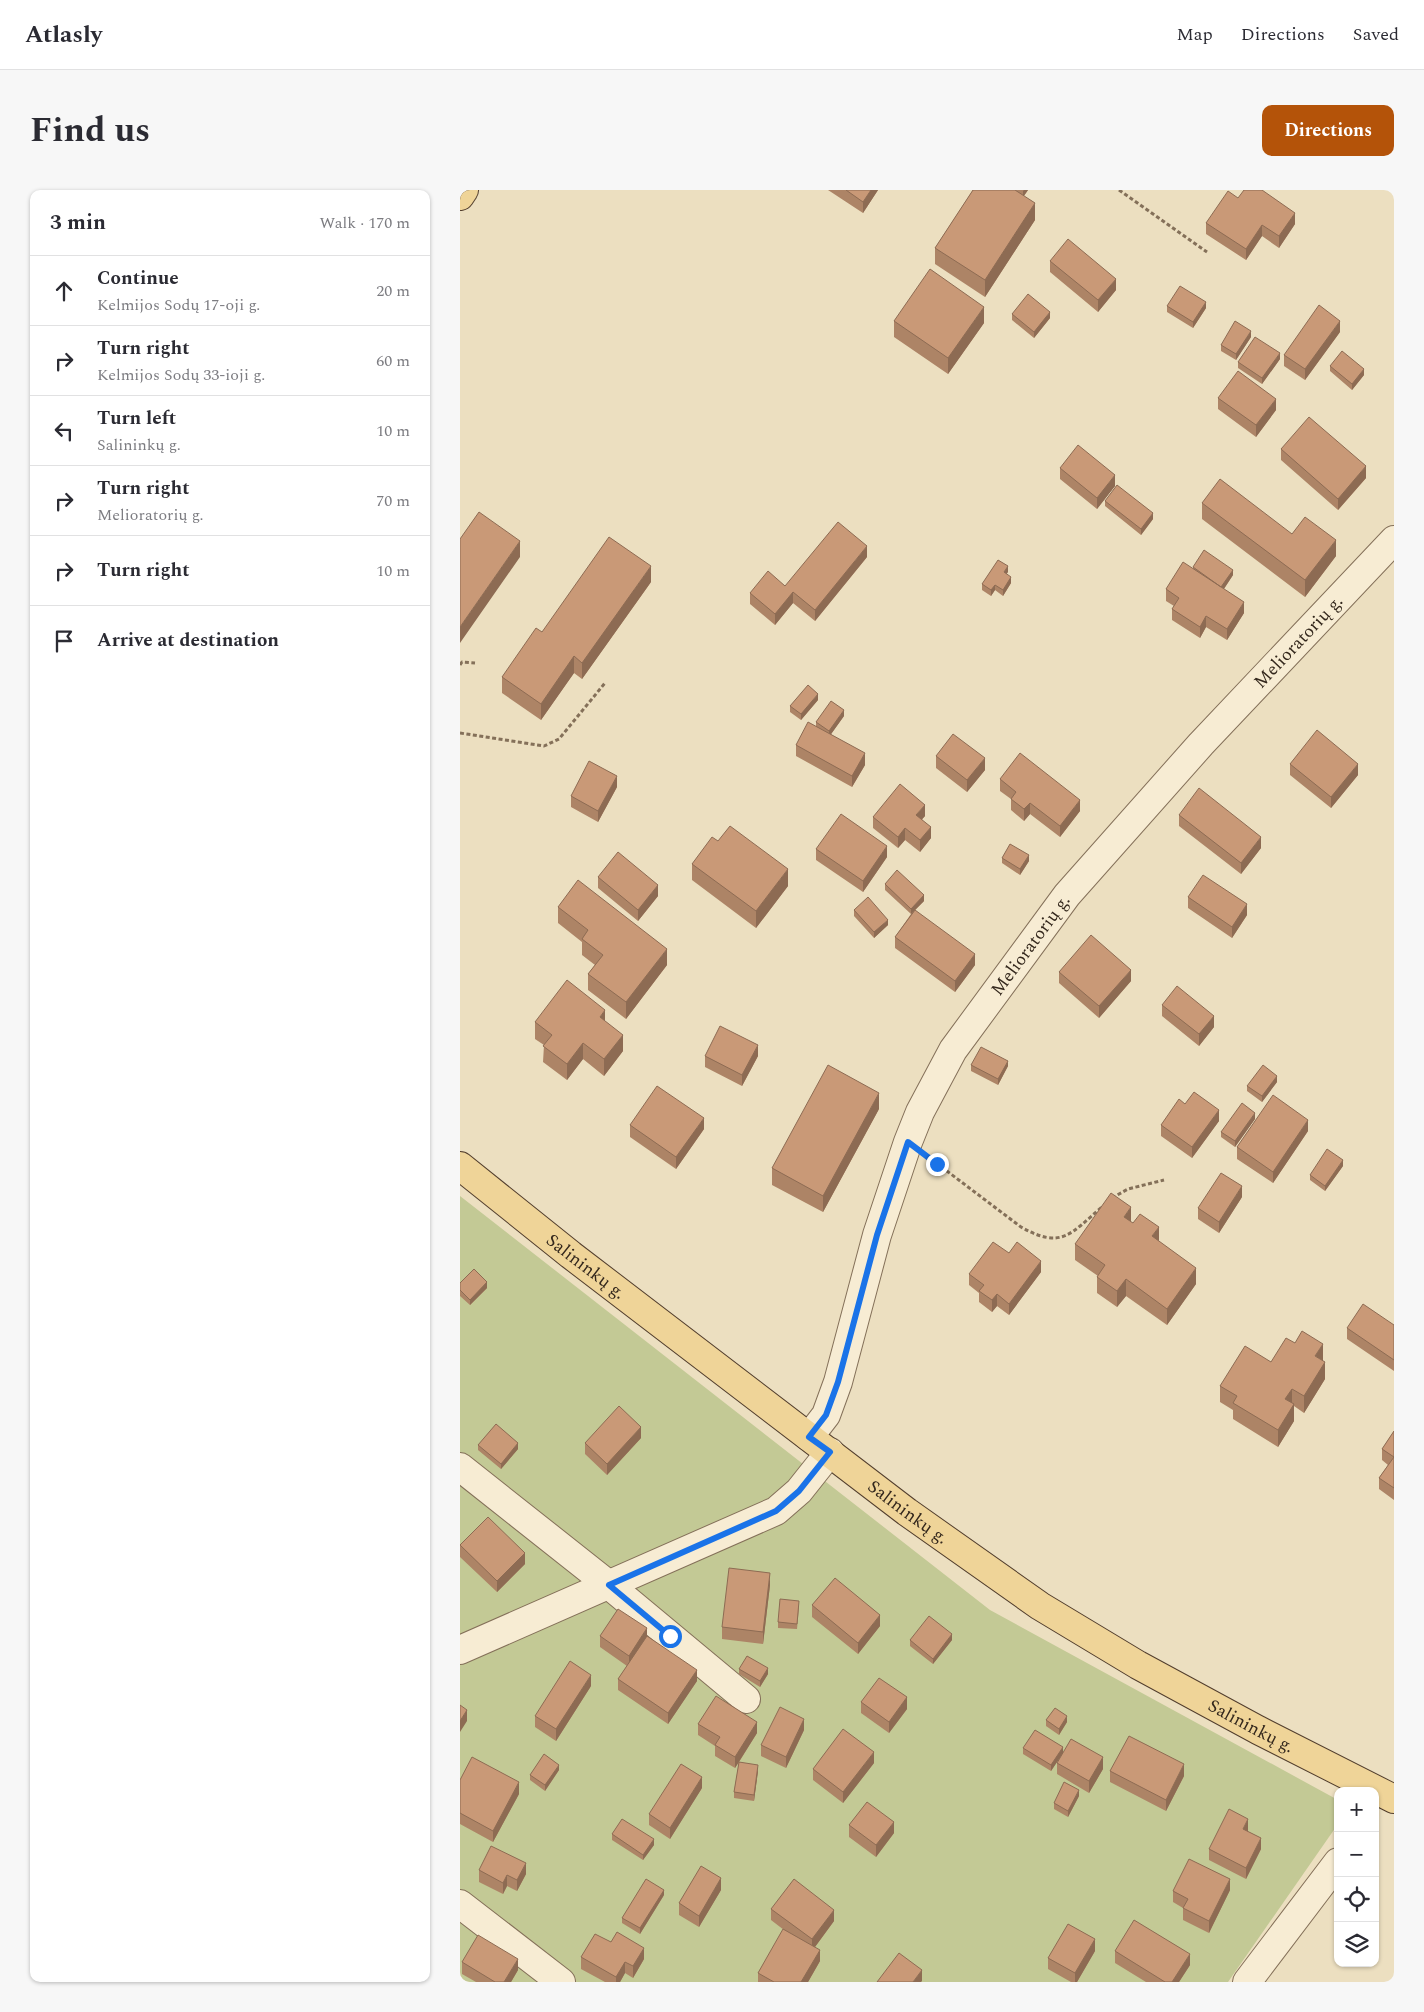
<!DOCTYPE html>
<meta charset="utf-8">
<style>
:root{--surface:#fff;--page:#f7f7f7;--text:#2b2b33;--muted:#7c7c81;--line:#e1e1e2;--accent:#b45309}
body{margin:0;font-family:Spectral,serif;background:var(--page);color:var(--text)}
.controls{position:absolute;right:15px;bottom:15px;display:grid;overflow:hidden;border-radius:10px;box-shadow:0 1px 4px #0004}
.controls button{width:45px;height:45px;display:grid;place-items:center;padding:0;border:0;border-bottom:1px solid var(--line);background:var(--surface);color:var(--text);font:25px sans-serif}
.stop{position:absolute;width:15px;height:15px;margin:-11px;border:4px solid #1a73e8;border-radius:50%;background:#fff}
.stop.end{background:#1a73e8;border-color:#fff;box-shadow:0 1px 5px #0008}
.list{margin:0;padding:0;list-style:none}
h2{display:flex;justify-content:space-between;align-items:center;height:65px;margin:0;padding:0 20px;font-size:21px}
h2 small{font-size:16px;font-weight:400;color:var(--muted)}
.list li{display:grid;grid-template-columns:32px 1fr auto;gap:15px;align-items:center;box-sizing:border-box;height:70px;padding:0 20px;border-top:1px solid var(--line)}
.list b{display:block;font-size:19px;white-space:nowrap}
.list p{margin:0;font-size:16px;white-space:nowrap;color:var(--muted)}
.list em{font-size:16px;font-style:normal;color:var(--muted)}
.icon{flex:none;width:28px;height:28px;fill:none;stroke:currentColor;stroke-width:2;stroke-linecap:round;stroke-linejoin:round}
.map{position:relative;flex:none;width:934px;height:1792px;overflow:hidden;border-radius:10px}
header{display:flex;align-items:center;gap:30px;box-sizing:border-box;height:70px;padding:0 25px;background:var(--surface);border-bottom:1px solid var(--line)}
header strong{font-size:24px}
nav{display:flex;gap:28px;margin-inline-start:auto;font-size:18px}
.intro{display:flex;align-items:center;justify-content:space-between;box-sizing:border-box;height:120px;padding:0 30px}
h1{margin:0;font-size:35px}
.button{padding:12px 22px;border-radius:10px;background:var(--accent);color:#fff;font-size:18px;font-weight:700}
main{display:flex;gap:30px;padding:0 30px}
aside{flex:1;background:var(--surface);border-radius:10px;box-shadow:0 1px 4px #0004}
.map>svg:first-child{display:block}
.green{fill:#c3c995}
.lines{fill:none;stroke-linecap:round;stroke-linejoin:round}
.minor-casing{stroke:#847059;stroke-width:30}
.major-casing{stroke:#523e2d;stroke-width:30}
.path{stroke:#847059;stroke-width:3;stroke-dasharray:4 2.5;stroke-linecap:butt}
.minor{stroke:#f7ecd3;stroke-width:28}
.major{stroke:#efd498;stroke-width:28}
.wall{fill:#ad8466}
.shaded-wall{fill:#8d6b53}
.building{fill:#c99977;stroke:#8d6b53}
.route{stroke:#1a73e8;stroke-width:6}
.labels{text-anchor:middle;stroke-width:4;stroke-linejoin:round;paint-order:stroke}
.street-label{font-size:18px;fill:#34281d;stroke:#f4e9cf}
</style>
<header>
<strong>Atlasly</strong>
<nav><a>Map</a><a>Directions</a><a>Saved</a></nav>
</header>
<div class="intro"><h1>Find us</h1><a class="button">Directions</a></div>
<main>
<aside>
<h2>3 min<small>Walk · 170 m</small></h2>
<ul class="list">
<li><svg class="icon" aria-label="ahead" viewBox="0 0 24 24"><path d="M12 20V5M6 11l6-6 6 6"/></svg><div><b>Continue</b><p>Kelmijos Sodų 17-oji g.</p></div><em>20 m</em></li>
<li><svg class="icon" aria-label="right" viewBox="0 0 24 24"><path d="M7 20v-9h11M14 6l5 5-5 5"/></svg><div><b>Turn right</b><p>Kelmijos Sodų 33-ioji g.</p></div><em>60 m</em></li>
<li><svg class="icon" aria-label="left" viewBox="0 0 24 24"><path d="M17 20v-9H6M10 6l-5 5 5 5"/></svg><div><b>Turn left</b><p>Salininkų g.</p></div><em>10 m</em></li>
<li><svg class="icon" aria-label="right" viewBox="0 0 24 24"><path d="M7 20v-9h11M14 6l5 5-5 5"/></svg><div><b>Turn right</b><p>Melioratorių g.</p></div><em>70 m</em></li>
<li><svg class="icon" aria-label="right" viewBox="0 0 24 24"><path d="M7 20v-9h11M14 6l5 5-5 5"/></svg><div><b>Turn right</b></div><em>10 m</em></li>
<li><svg class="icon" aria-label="arrive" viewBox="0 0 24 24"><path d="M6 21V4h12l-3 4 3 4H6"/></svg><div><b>Arrive at destination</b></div></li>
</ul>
</aside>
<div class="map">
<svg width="934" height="1792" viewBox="0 0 934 1792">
<rect width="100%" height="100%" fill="#ecdfc0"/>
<!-- green -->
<path class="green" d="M 0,1006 L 530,1420 L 878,1610 L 878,1634 L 768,1792 L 0,1792 Z"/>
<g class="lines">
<defs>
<g id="minor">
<path id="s1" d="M 349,1247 L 366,1225 L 378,1192 L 417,1045 L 448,952 L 460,922 L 493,860 L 607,705 L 741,554 L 934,350"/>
<path d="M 0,1277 L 149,1395 L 286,1509"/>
<path d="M 0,1460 L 316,1321 L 339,1301 L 370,1262"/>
<path d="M 0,1714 L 101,1792"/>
<path d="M 787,1792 L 878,1672"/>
</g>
<g id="major">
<path d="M 0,6 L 4,0"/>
<path id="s2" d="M 0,976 L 111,1065 L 447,1322 L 580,1416 L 678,1475 L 798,1540 L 934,1609"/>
</g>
</defs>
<!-- minor casing -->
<use href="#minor" class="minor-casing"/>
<!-- major casing -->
<use href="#major" class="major-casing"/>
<!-- path -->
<path class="path" d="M 659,0 L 747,62
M 0,475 L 2,472 L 15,473
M 0,543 L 84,556 L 99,549 L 145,493
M 471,969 L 561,1037 C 602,1060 610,1044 642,1017
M 652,1008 L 668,999 L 704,990"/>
<!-- minor -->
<use href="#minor" class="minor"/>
<!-- major -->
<use href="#major" class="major"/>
</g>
<!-- wall -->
<path class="wall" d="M 368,0 L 418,0 L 403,23 Z
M 513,0 L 568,0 L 564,6 L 575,30 L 525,107 L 475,74 L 475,58 Z
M 778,8 L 835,34 L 819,58 L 802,46 L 786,70 L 746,44 L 746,33 Z
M 590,71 L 656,100 L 638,122 L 590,82 Z
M 707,116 L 746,118 L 733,138 L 707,122 Z
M 552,124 L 590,128 L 574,148 L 552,130 Z
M 434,131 L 524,133 L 488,184 L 434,147 Z
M 880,142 L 845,190 L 824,176 L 824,165 Z
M 791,147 L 776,170 L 761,161 L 761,155 Z
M 820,169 L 802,194 L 778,178 L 778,172 Z
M 870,176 L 904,185 L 892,200 L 870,181 Z
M 758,208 L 816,220 L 796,247 L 758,219 Z
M 821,259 L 906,288 L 878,320 L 821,270 Z
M 600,278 L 655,296 L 637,319 L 600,289 Z
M 645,311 L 693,329 L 681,345 L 645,316 Z
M 742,313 L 832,344 L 876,366 L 845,407 L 742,329 Z
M 407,367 L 355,431 L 333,413 L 315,435 L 290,414 L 290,403 L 325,396 Z
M 733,377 L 773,385 L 764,399 L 784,423 L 767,450 L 746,437 L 740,448 L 712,430 L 712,419 L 714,416 L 706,411 L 706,399 L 733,379 Z
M 548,382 L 546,384 L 551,393 L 543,406 L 535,400 L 531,406 L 522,400 L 522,394 Z
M 191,392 L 122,489 L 114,483 L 81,530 L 42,503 L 42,487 L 82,442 Z
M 358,510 L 341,530 L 330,522 L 330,516 Z
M 384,526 L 371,544 L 405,575 L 392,597 L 336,566 L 336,555 L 356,536 L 356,532 Z
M 476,566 L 525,580 L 507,602 L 476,578 Z
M 830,574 L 898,585 L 871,618 L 830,585 Z
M 540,589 L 620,621 L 600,647 L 570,624 L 564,631 L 551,620 L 551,609 L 540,601 Z
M 157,597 L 138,632 L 111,617 L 111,606 Z
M 719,625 L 801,658 L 781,684 L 719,636 Z
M 465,626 L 462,629 L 471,648 L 460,662 L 445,650 L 438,658 L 413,638 L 413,627 Z
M 258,651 L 328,696 L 296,738 L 232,690 L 232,674 Z
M 356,659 L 427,667 L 403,702 L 356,670 Z
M 542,668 L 569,671 L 560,685 L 542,673 Z
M 138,687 L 198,706 L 178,731 L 138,698 Z
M 425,694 L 464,711 L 455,720 L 515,775 L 495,802 L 435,758 L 435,747 L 451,724 L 425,700 Z
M 728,707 L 787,725 L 772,748 L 728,718 Z
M 98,717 L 207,775 L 166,829 L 128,800 L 128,784 L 135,775 L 122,765 L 122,752 L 98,733 Z
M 394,720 L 428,735 L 414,748 L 394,726 Z
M 599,782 L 671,791 L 639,828 L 599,793 Z
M 702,815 L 754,837 L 739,856 L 702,826 Z
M 145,831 L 163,861 L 144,886 L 123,869 L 107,890 L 83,872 L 84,855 L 75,849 L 75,832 Z
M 245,866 L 298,866 L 282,896 L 245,877 Z
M 511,875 L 548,876 L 538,895 L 511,881 Z
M 817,892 L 802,912 L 787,901 L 787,896 Z
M 725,914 L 759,931 L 732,968 L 701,946 L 701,935 Z
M 419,919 L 363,1022 L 312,995 L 312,978 Z
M 795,929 L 775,957 L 761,947 L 761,942 Z
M 170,935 L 244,939 L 216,979 L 170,947 Z
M 848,941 L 813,993 L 777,969 L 777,957 Z
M 883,976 L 865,1001 L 850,990 L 850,985 Z
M 782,1007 L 759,1043 L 738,1029 L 738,1018 Z
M 671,1032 L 699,1051 L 736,1094 L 707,1135 L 666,1106 L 657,1117 L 637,1103 L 637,1087 L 638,1086 L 615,1070 L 615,1054 Z
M 549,1063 L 581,1082 L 549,1125 L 537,1116 L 532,1122 L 519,1112 L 519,1103 L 509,1095 L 509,1084 Z
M 0,1093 L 27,1098 L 10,1115 L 0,1106 Z
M 934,1135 L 934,1181 L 887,1149 L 887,1138 Z
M 862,1171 L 865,1189 L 844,1223 L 834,1216 L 834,1231 L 818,1257 L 773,1229 L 773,1220 L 760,1212 L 760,1196 L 811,1172 Z
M 934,1241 L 934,1310 L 919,1299 L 919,1288 L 928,1275 L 922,1270 L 922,1259 Z
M 181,1248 L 147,1285 L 125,1264 L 125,1253 Z
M 18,1255 L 58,1259 L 41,1279 L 18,1260 Z
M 0,1355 L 65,1374 L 37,1402 L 0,1367 Z
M 310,1395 L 303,1454 L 262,1449 L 262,1437 Z
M 352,1415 L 420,1436 L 398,1464 L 352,1427 Z
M 339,1417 L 337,1439 L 318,1438 L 318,1432 Z
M 140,1446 L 187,1447 L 237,1491 L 208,1534 L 158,1500 L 158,1489 L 167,1476 L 140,1457 Z
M 450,1450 L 492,1450 L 473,1474 L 450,1456 Z
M 279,1479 L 308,1484 L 300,1497 L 279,1484 Z
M 131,1496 L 96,1551 L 75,1537 L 75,1526 Z
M 401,1512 L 447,1519 L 429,1543 L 401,1523 Z
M 586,1530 L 607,1532 L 599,1545 L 586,1536 Z
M 238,1534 L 297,1543 L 279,1572 L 298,1581 L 294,1611 L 274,1608 L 274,1602 L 279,1572 L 275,1578 L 255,1566 L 255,1556 L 238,1545 Z
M 344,1540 L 326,1578 L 301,1566 L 301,1555 Z
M 563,1558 L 603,1563 L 591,1581 L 563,1564 Z
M 414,1573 L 383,1613 L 353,1590 L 353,1579 Z
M 597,1573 L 643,1579 L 629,1603 L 597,1584 Z
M 99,1580 L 85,1601 L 70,1590 L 70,1585 Z
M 650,1581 L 724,1586 L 706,1621 L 650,1592 Z
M 0,1590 L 59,1604 L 33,1652 L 0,1634 Z
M 242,1598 L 210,1649 L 189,1635 L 189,1624 Z
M 619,1606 L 608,1627 L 594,1619 L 594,1613 Z
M 389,1635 L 434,1643 L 416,1667 L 389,1647 Z
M 788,1641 L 801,1659 L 786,1689 L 749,1670 L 749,1659 Z
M 152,1644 L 194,1655 L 183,1670 L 152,1650 Z
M 19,1680 L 66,1684 L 57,1701 L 47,1696 L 43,1704 L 19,1692 Z
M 261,1700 L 239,1737 L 219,1725 L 219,1713 Z
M 770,1700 L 749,1743 L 723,1730 L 723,1718 L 713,1712 L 713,1701 Z
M 204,1705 L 180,1744 L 162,1733 L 162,1728 Z
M 311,1719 L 374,1731 L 355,1757 L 360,1771 L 348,1792 L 298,1792 L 298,1783 L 324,1740 L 311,1730 Z
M 151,1752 L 184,1769 L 173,1788 L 165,1783 L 160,1792 L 145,1792 L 121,1779 L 121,1767 Z
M 635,1761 L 617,1792 L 611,1792 L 588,1779 L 588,1768 Z
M 655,1761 L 730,1775 L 719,1792 L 686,1792 L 655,1773 Z
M 2,1772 L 58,1780 L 51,1792 L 16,1792 L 2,1784 Z"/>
<!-- shaded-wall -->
<path class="shaded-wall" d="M 411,0 L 418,0 L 403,23 L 403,12 Z
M 564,0 L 568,0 L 563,7 L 563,1 Z
M 575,13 L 575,30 L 525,107 L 525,90 Z
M 835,23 L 835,34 L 819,58 L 819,46 Z
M 802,35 L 802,46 L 786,70 L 786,59 Z
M 656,89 L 656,100 L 638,122 L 638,110 Z
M 746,112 L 746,118 L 733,138 L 733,132 Z
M 524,117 L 524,133 L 488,184 L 488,168 Z
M 590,122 L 590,128 L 574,148 L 574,142 Z
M 880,131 L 880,142 L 845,190 L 845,179 Z
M 791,141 L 791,147 L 776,170 L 776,164 Z
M 820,163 L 820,169 L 802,194 L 802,188 Z
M 904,179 L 904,185 L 892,200 L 892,194 Z
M 816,209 L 816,220 L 796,247 L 796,235 Z
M 906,276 L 906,288 L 878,320 L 878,309 Z
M 655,285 L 655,296 L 637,319 L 637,308 Z
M 693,323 L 693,329 L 681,345 L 681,339 Z
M 876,350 L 876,366 L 845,407 L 845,390 Z
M 60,351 L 60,367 L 0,453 L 0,437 Z
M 407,356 L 407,367 L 355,431 L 355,420 Z
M 191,376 L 191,392 L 122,489 L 122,473 Z
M 548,376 L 548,382 L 544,388 L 544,382 Z
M 773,380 L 773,385 L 761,403 L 761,397 Z
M 551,387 L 551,393 L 543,406 L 543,400 Z
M 535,395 L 535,400 L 531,406 L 531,400 Z
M 333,402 L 333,413 L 315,435 L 315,424 Z
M 784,412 L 784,423 L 767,450 L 767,439 Z
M 746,426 L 746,437 L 740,448 L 740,437 Z
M 114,466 L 114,483 L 81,530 L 81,514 Z
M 358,504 L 358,510 L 341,530 L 341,524 Z
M 384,520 L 384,526 L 369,547 L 369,541 Z
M 405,563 L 405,575 L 392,597 L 392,586 Z
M 525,568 L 525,580 L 507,602 L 507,590 Z
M 898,574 L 898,585 L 871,618 L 871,607 Z
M 157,586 L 157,597 L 138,632 L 138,621 Z
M 620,610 L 620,621 L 600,647 L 600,636 Z
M 570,613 L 570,624 L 564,631 L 564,619 Z
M 465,615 L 465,626 L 456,636 L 456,625 Z
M 471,637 L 471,648 L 460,662 L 460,650 Z
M 445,638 L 445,650 L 438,658 L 438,647 Z
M 801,647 L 801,658 L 781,684 L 781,673 Z
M 427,656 L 427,667 L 403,702 L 403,691 Z
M 569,665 L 569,671 L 560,685 L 560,679 Z
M 328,679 L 328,696 L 296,738 L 296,721 Z
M 198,695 L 198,706 L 178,731 L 178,720 Z
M 464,705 L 464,711 L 451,724 L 451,719 Z
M 787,714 L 787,725 L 772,748 L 772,737 Z
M 428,730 L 428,735 L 414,748 L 414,742 Z
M 207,759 L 207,775 L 166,829 L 166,812 Z
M 515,764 L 515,775 L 495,802 L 495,791 Z
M 671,780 L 671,791 L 639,828 L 639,816 Z
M 145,820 L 145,836 L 140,827 Z
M 754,826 L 754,837 L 739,856 L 739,844 Z
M 163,845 L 163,861 L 144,886 L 144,869 Z
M 123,853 L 123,869 L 107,890 L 107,874 Z
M 298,855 L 298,866 L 282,896 L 282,885 Z
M 548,871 L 548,876 L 538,895 L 538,889 Z
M 817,886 L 817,892 L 802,912 L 802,906 Z
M 419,903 L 419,919 L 363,1022 L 363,1006 Z
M 759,920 L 759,931 L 732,968 L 732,957 Z
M 795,923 L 795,929 L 775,957 L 775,951 Z
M 244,928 L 244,939 L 216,979 L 216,967 Z
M 848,930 L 848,941 L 813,993 L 813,982 Z
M 883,970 L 883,976 L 865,1001 L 865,996 Z
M 782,996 L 782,1007 L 759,1043 L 759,1032 Z
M 671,1017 L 671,1034 L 664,1027 Z
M 699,1037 L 699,1053 L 692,1046 Z
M 581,1071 L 581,1082 L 549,1125 L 549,1114 Z
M 736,1078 L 736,1094 L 707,1135 L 707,1119 Z
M 666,1089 L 666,1106 L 657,1117 L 657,1101 Z
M 27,1092 L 27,1098 L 10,1115 L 10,1110 Z
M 537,1104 L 537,1116 L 532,1122 L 532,1110 Z
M 863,1154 L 863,1171 L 855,1166 Z
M 865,1172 L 865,1189 L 844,1223 L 844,1206 Z
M 832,1199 L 832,1215 L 825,1209 Z
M 834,1214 L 834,1231 L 818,1257 L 818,1240 Z
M 181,1237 L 181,1248 L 147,1285 L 147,1274 Z
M 58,1253 L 58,1259 L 41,1279 L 41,1274 Z
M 65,1363 L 65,1374 L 37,1402 L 37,1391 Z
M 310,1383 L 310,1395 L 303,1454 L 303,1442 Z
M 420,1425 L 420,1436 L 398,1464 L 398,1453 Z
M 187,1438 L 187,1450 L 169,1477 L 169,1466 Z
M 492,1444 L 492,1450 L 473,1474 L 473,1469 Z
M 308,1478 L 308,1484 L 300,1497 L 300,1491 Z
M 237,1480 L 237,1491 L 208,1534 L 208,1523 Z
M 131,1485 L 131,1496 L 96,1551 L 96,1539 Z
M 447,1507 L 447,1519 L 429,1543 L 429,1532 Z
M 7,1520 L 7,1531 L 0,1542 L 0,1531 Z
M 607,1526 L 607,1532 L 599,1545 L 599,1539 Z
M 344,1529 L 344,1540 L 326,1578 L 326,1567 Z
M 297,1532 L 297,1543 L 275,1578 L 275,1567 Z
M 603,1557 L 603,1563 L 591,1581 L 591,1575 Z
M 414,1562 L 414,1573 L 383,1613 L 383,1602 Z
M 643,1567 L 643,1579 L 629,1603 L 629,1591 Z
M 724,1574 L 724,1586 L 706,1621 L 706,1610 Z
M 99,1575 L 99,1580 L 85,1601 L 85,1595 Z
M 298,1575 L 298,1581 L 294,1611 L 294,1605 Z
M 242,1587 L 242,1598 L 210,1649 L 210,1638 Z
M 59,1592 L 59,1604 L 33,1652 L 33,1641 Z
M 619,1600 L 619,1606 L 608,1627 L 608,1621 Z
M 788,1629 L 788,1641 L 783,1650 L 783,1639 Z
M 434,1632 L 434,1643 L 416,1667 L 416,1655 Z
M 801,1648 L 801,1659 L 786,1689 L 786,1678 Z
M 194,1649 L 194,1655 L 183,1670 L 183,1665 Z
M 66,1673 L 66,1684 L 57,1701 L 57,1690 Z
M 47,1685 L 47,1696 L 43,1704 L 43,1693 Z
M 261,1688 L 261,1700 L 239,1737 L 239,1726 Z
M 770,1689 L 770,1700 L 749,1743 L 749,1731 Z
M 204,1700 L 204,1705 L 180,1744 L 180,1738 Z
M 374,1720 L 374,1731 L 352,1761 L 352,1749 Z
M 635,1749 L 635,1761 L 617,1792 L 615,1792 L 615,1783 Z
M 184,1758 L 184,1769 L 173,1788 L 173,1776 Z
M 360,1760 L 360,1771 L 348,1792 L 341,1792 Z
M 730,1764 L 730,1775 L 719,1792 L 712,1792 Z
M 58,1769 L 58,1780 L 51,1792 L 44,1792 Z
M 165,1772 L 165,1783 L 160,1792 L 156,1792 L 156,1787 Z
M 462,1780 L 462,1791 L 461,1792 L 453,1792 Z"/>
<!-- building -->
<path class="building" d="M 386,0 L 411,0 L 403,12 Z
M 513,0 L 555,0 L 575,13 L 525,90 L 475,58 Z
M 784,0 L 802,0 L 835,23 L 819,46 L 802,35 L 786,59 L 746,33 L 768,1 L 778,8 Z
M 608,49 L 656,89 L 638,110 L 590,71 Z
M 470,79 L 524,117 L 488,168 L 434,131 Z
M 720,96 L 746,112 L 733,132 L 707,116 Z
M 568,104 L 590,122 L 574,142 L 552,124 Z
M 859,115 L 880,131 L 845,179 L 824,165 Z
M 775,131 L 791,141 L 776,164 L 761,155 Z
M 795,147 L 820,163 L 802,188 L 778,172 Z
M 882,161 L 904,179 L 892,194 L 870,176 Z
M 778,181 L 816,209 L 796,235 L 758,208 Z
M 849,227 L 906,276 L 878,309 L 821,259 Z
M 618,255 L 655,285 L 637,308 L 600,278 Z
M 760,289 L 832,344 L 845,327 L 876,350 L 845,390 L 742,313 Z
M 657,295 L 693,323 L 681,339 L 645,311 Z
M 19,322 L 60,351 L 0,437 L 0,349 Z
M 378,332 L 407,356 L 355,420 L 333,402 L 315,424 L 290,403 L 308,381 L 325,396 Z
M 149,347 L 191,376 L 122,473 L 114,466 L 81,514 L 42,487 L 76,438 L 82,442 Z
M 744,360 L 773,380 L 761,397 L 733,377 Z
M 538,370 L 548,376 L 544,382 L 551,387 L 543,400 L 535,395 L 531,400 L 522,394 Z
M 723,372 L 784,412 L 767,439 L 746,426 L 740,437 L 712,419 L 719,408 L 706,399 Z
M 348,495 L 358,504 L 341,524 L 330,516 Z
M 371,511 L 384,520 L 369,541 L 356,532 Z
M 348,532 L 405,563 L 392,586 L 336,555 Z
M 857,540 L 898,574 L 871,607 L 830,574 Z
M 493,544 L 525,568 L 507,590 L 476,566 Z
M 560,563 L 620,610 L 600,636 L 570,613 L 564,619 L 551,609 L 556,602 L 540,589 Z
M 129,571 L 157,586 L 138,621 L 111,606 Z
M 440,594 L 465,615 L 456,625 L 471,637 L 460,650 L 445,638 L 438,647 L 413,627 Z
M 739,598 L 801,647 L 781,673 L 719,625 Z
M 381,624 L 427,656 L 403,691 L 356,659 Z
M 270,636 L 328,679 L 296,721 L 232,674 L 252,647 L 258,651 Z
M 550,654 L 569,665 L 560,679 L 542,668 Z
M 158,662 L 198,695 L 178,720 L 138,687 Z
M 437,680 L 464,705 L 451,719 L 425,694 Z
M 743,685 L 787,714 L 772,737 L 728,707 Z
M 118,690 L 207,759 L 166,812 L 128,784 L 143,765 L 122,749 L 128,740 L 98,717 Z
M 408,707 L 428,730 L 414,742 L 394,720 Z
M 455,720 L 515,764 L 495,791 L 435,747 Z
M 631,745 L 671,780 L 639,816 L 599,782 Z
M 107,790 L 145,820 L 140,827 L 163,845 L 144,869 L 123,853 L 107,874 L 83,856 L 92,845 L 75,832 Z
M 717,796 L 754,826 L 739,844 L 702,815 Z
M 260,836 L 298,855 L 282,885 L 245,866 Z
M 521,857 L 548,871 L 538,889 L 511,875 Z
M 368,875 L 419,903 L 363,1006 L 312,978 Z
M 803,875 L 817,886 L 802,906 L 787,896 Z
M 197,896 L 244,928 L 216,967 L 170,935 Z
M 734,902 L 759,920 L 732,957 L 701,935 L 719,909 L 725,914 Z
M 813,905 L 848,930 L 813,982 L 777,957 Z
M 782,913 L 795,923 L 775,951 L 761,942 Z
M 867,959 L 883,970 L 865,996 L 850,985 Z
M 761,983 L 782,996 L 759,1032 L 738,1018 Z
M 651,1003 L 671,1017 L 664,1027 L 673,1033 L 680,1024 L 699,1037 L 692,1046 L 736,1078 L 707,1119 L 666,1089 L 657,1101 L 637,1087 L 645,1075 L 615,1054 Z
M 533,1052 L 549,1063 L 557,1052 L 581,1071 L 549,1114 L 537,1104 L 532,1110 L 519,1101 L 524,1095 L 509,1084 Z
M 14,1079 L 27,1092 L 10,1110 L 0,1100 L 0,1093 Z
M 903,1114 L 934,1135 L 934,1170 L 887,1138 Z
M 842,1141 L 863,1154 L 855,1166 L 865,1172 L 844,1206 L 832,1199 L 825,1209 L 834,1214 L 818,1240 L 773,1213 L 777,1206 L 760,1196 L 785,1156 L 811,1172 L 826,1148 L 835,1153 Z
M 159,1216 L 181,1237 L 147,1274 L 125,1253 Z
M 36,1234 L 58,1253 L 41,1274 L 18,1255 Z
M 934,1241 L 934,1298 L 919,1288 L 934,1267 L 922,1259 Z
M 28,1327 L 65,1363 L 37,1391 L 0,1355 Z
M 269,1378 L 310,1383 L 303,1442 L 262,1437 Z
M 375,1388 L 420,1425 L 398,1453 L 352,1415 Z
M 320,1409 L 339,1411 L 337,1434 L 318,1432 Z
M 158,1419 L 187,1438 L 169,1466 L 140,1446 Z
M 469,1426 L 492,1444 L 473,1469 L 450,1450 Z
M 187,1446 L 237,1480 L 208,1523 L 158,1489 Z
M 287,1466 L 308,1478 L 300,1491 L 279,1479 Z
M 110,1471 L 131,1485 L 96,1539 L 75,1526 Z
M 419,1488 L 447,1507 L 429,1532 L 401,1512 Z
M 256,1506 L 297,1532 L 275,1567 L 255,1555 L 260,1547 L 238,1534 Z
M 0,1515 L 7,1520 L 0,1531 Z
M 320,1517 L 344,1529 L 326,1567 L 301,1555 Z
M 595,1518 L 607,1526 L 599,1539 L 586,1530 Z
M 383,1539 L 414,1562 L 383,1602 L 353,1579 Z
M 575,1540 L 603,1557 L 591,1575 L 563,1558 Z
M 669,1546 L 724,1574 L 706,1610 L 650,1581 Z
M 611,1549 L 643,1567 L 629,1591 L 597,1573 Z
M 84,1564 L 99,1575 L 85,1595 L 70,1585 Z
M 12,1567 L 59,1592 L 33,1641 L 0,1623 L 0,1590 Z
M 279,1572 L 298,1575 L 294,1605 L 274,1602 Z
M 221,1574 L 242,1587 L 210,1638 L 189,1624 Z
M 604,1592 L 619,1600 L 608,1621 L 594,1613 Z
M 407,1612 L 434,1632 L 416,1655 L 389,1635 Z
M 769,1619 L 788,1629 L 783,1639 L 801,1648 L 786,1678 L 749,1659 Z
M 162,1629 L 194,1649 L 183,1665 L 152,1644 Z
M 31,1656 L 66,1673 L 57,1690 L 47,1685 L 43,1693 L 19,1680 Z
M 729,1669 L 770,1689 L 749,1731 L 723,1718 L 728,1709 L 713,1701 Z
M 241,1676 L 261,1688 L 239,1726 L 219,1713 Z
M 186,1689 L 204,1700 L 180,1738 L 162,1728 Z
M 334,1689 L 374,1720 L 352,1749 L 311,1719 Z
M 674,1730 L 730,1764 L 712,1792 L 705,1792 L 655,1761 Z
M 608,1734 L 635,1749 L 615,1783 L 588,1768 Z
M 323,1739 L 360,1760 L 341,1792 L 314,1792 L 298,1783 Z
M 157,1742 L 184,1758 L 173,1776 L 165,1772 L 156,1787 L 121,1767 L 135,1744 L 151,1752 Z
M 18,1745 L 58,1769 L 44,1792 L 35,1792 L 2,1772 Z
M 439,1763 L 462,1780 L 453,1792 L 417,1792 Z"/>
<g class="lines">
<!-- route -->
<path class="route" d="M 210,1446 L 149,1395 L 316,1321 L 339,1301 L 370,1262 L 349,1247 L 366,1225 L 378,1192 L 417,1045 L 448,952 L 477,974"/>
</g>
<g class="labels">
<!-- street labels -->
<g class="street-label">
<text dy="6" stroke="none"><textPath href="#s1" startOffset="951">Melioratorių g.</textPath></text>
<text dy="6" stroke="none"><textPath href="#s1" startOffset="546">Melioratorių g.</textPath></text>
<text dy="6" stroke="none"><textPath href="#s2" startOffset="161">Salininkų g.</textPath></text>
<text dy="6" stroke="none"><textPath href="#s2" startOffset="566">Salininkų g.</textPath></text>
<text dy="6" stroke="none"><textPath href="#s2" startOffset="971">Salininkų g.</textPath></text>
</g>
</g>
</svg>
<div class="controls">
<button>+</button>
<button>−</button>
<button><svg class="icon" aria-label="locate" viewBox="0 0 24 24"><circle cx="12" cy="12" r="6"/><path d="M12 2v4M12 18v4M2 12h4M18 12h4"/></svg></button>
<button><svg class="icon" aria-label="layers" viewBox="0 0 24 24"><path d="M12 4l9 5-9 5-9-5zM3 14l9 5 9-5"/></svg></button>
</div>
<div class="stop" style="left:210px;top:1446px"></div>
<div class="stop end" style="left:477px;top:974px"></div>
</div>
</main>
